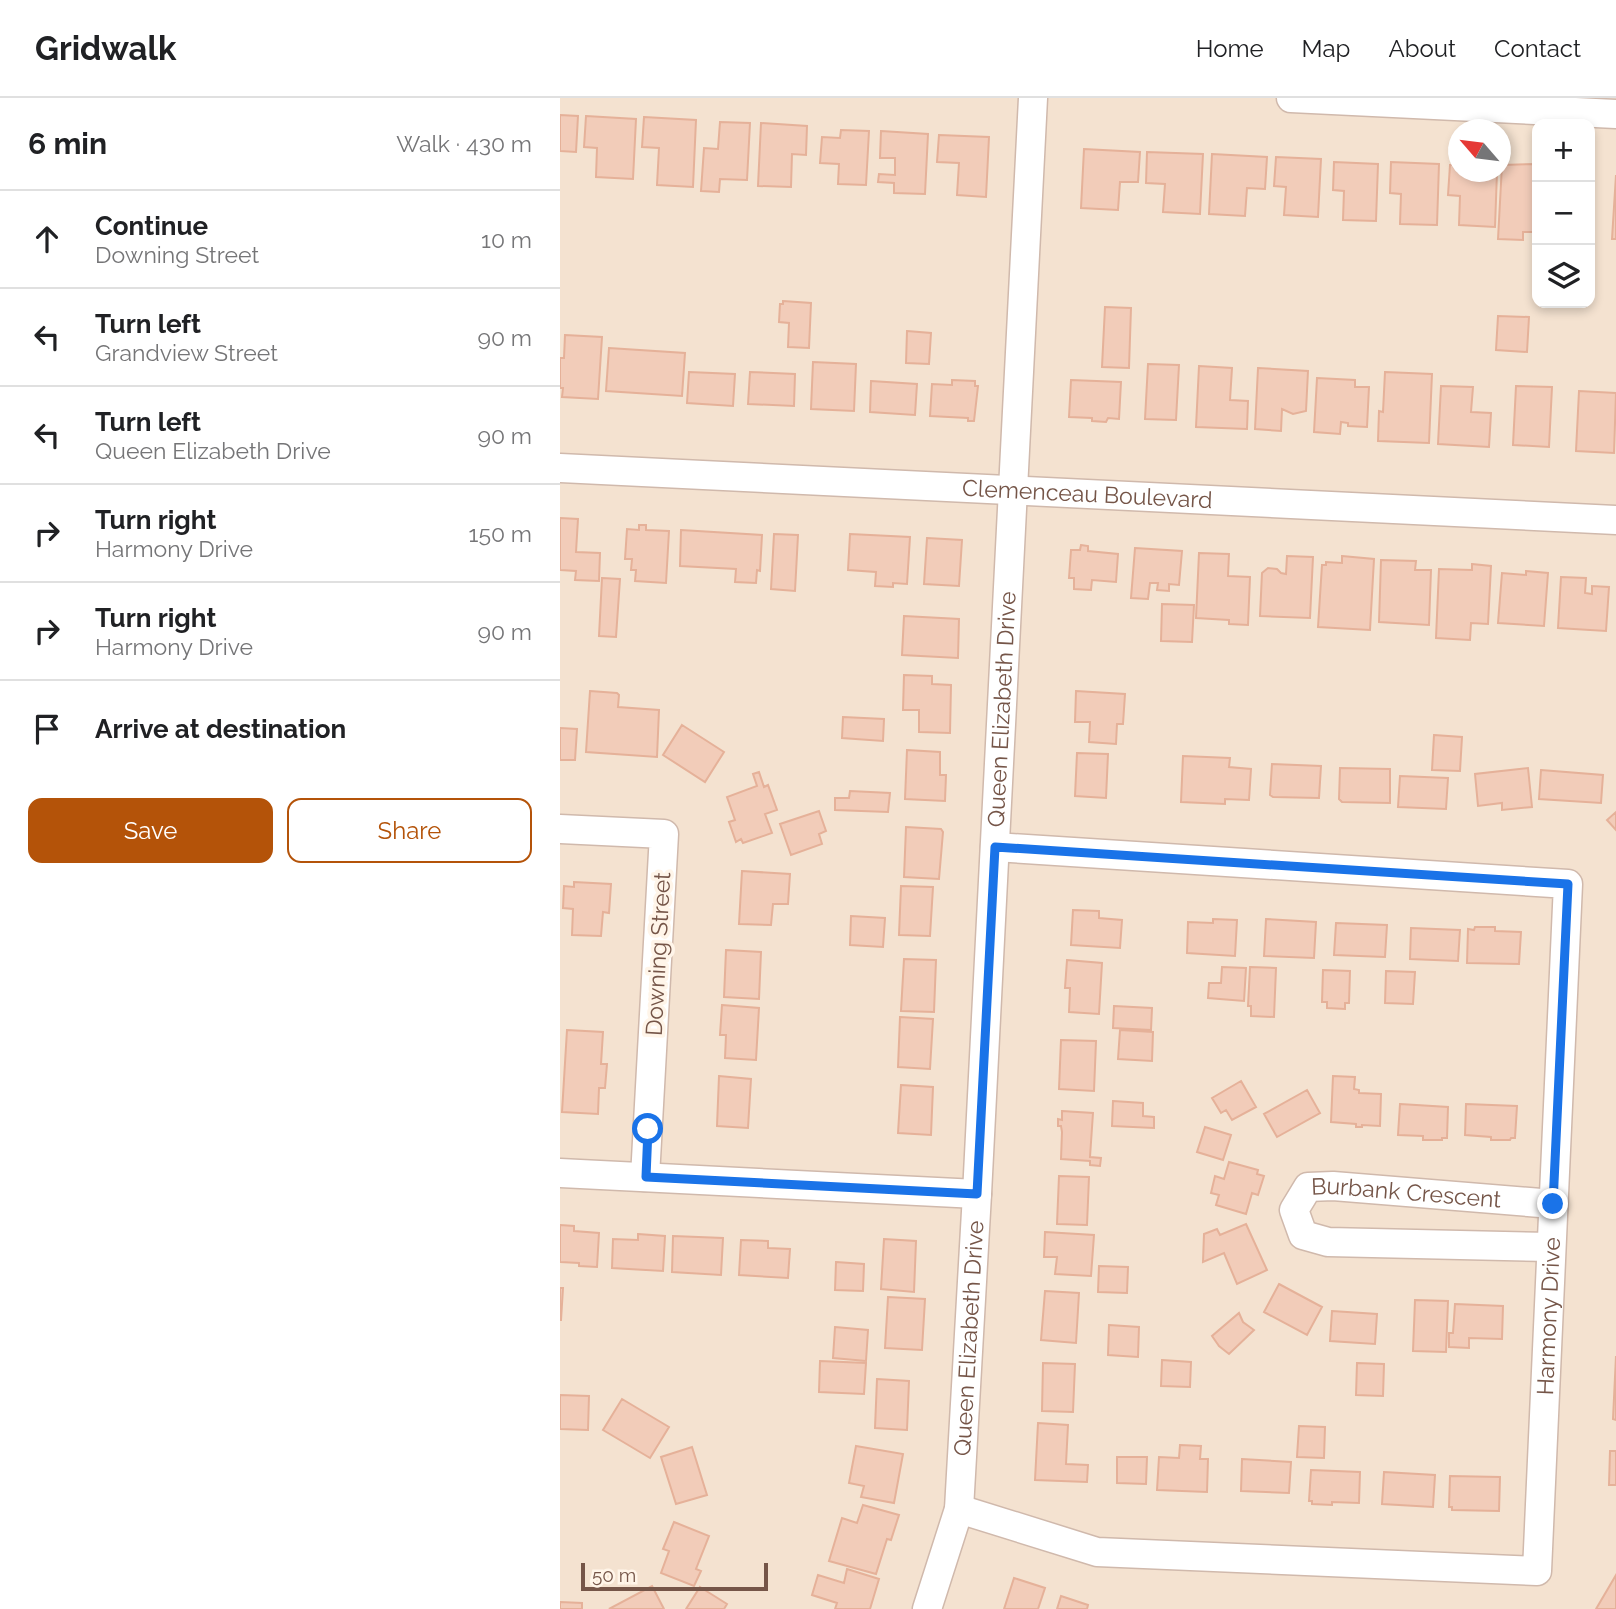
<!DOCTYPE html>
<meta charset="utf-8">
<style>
:root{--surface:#fff;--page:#f2f2f2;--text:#202124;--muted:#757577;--line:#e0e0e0;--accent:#b45309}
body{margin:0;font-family:Raleway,sans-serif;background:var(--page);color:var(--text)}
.controls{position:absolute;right:21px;top:21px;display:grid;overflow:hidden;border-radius:14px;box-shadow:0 4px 10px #0003}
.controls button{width:63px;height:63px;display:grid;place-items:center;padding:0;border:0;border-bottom:2px solid var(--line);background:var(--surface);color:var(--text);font:35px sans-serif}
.compass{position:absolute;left:888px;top:21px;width:63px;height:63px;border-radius:50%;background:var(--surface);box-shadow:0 4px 10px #0003;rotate:298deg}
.scale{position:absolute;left:21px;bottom:18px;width:187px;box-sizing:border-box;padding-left:7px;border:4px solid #755548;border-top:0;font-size:19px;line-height:24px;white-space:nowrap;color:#755548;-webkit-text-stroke:5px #fff5e9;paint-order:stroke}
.stop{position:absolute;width:21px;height:21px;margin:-16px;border:5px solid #1a73e8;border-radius:50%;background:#fff}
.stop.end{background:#1a73e8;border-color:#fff;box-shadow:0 2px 7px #0008}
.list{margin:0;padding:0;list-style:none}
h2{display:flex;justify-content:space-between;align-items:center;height:91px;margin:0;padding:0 28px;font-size:30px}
h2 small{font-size:23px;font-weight:400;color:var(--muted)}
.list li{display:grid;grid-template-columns:46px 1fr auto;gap:21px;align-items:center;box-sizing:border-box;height:98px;padding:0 28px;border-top:2px solid var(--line)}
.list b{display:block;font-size:26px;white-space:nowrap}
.list p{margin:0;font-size:23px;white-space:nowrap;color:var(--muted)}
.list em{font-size:23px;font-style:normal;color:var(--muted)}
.actions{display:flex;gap:14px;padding:21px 28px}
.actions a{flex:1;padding:16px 0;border:2px solid var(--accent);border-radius:14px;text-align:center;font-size:24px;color:var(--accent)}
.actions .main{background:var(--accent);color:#fff}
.icon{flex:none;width:38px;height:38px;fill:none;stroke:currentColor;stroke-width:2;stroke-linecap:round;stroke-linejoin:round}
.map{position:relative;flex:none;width:1056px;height:1511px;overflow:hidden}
header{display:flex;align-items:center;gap:42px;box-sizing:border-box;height:98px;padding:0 35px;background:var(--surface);border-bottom:2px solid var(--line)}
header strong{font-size:33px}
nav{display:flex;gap:38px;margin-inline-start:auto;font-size:24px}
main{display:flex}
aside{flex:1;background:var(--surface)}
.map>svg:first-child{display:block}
.residential{fill:#f4e2d0;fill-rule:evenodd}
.building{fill:#f2ccb9;stroke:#e5b199;stroke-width:2}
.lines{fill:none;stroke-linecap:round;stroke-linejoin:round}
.minor-casing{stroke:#d0b9ac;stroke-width:31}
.minor{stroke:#fff;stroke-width:28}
.route{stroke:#1a73e8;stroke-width:9}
.labels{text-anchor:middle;stroke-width:7;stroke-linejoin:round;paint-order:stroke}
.street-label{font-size:23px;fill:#755548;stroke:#fff5e9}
</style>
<header>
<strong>Gridwalk</strong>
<nav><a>Home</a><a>Map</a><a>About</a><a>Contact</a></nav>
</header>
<main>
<aside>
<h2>6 min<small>Walk · 430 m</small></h2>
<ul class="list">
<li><svg class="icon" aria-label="ahead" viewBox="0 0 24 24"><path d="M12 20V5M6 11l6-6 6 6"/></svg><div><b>Continue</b><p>Downing Street</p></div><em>10 m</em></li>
<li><svg class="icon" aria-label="left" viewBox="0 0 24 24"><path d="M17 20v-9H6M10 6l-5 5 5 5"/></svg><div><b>Turn left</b><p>Grandview Street</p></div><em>90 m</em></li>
<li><svg class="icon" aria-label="left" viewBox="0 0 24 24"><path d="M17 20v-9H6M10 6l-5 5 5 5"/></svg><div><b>Turn left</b><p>Queen Elizabeth Drive</p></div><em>90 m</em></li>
<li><svg class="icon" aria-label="right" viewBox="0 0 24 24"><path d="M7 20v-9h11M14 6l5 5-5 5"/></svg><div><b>Turn right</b><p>Harmony Drive</p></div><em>150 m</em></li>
<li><svg class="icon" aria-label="right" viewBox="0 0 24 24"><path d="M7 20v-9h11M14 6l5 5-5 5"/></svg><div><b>Turn right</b><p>Harmony Drive</p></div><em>90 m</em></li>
<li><svg class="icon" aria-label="arrive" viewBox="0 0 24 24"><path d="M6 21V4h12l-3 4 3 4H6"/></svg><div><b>Arrive at destination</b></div></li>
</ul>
<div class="actions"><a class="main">Save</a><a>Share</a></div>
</aside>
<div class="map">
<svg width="1056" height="1511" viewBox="0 0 1056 1511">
<rect width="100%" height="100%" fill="#fdf1e2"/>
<!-- residential -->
<path class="residential" d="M 0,0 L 1056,0 L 1056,1511 L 0,1511 ZM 977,26 L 1030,26 L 1030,205 L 977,205 ZM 898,32 L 940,32 L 940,74 L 898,74 Z"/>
<!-- building -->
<path class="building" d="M 0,17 L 18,18 L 16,54 L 0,53 Z
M 26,18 L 76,21 L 73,81 L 36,79 L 37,50 L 24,49 Z
M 84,19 L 136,22 L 133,89 L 97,87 L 99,50 L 82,49 Z
M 160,24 L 190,25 L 187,82 L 160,81 L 159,94 L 141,93 L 144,50 L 158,51 Z
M 201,25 L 247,28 L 246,57 L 232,56 L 231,89 L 198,88 Z
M 281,32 L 309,33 L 306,87 L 278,86 L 279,66 L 260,65 L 262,39 L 280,40 Z
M 321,33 L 368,36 L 365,96 L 334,95 L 334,85 L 318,84 L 319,76 L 335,77 L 335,60 L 320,60 Z
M 379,37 L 429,39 L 426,99 L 397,97 L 399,65 L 377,64 Z
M 524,51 L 580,54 L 578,84 L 560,84 L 558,112 L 521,110 Z
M 587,54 L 643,56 L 640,116 L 603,114 L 605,86 L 586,85 Z
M 652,56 L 707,59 L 705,91 L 687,90 L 685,118 L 649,116 Z
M 716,59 L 761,61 L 758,119 L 724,117 L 726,89 L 714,88 Z
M 774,64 L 818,66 L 816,123 L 783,122 L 784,93 L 773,92 Z
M 831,64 L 879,66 L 877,127 L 840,126 L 841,96 L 830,95 Z
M 977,66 L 977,134 L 963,134 L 963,142 L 938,141 L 942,67 Z
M 890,67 L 898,67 L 898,74 L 937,74 L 935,129 L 899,127 L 900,98 L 888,97 Z
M 1056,77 L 1056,141 L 1052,141 Z
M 223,203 L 251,205 L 249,250 L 228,249 L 229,225 L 219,224 L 220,206 L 223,206 Z
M 545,209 L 571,210 L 569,270 L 542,269 Z
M 938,218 L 969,219 L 967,254 L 936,252 Z
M 347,233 L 371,235 L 369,266 L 346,265 Z
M 5,237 L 42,239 L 38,301 L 2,299 L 3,290 L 0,290 L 0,260 L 4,260 Z
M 49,250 L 125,255 L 122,298 L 46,293 Z
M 253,264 L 296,266 L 294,313 L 251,311 Z
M 588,266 L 619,267 L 616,322 L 585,321 Z
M 639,268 L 672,270 L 670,302 L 688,303 L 687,331 L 636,329 Z
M 698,270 L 748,273 L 746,313 L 733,316 L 722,311 L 721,333 L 695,331 Z
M 129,274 L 175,276 L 173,308 L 127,305 Z
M 190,274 L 235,276 L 234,308 L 188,306 Z
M 825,274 L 872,276 L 869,345 L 818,343 L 819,313 L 823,314 Z
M 757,280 L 795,282 L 795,289 L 809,289 L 807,329 L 788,328 L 788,325 L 781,324 L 780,336 L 754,334 Z
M 392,282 L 415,283 L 415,288 L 418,288 L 414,323 L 408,323 L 408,320 L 370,318 L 372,286 L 392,287 Z
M 511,282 L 561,284 L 559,321 L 548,320 L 546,324 L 532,323 L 532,320 L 509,319 Z
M 311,283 L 357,286 L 355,317 L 310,314 Z
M 881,288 L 913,289 L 911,314 L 931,315 L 929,349 L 878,346 Z
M 956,288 L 992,289 L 989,349 L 953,347 Z
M 1019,293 L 1056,295 L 1054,355 L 1016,353 Z
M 0,420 L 18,421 L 16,454 L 40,455 L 39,483 L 15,482 L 16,473 L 0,472 Z
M 79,427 L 86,427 L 86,432 L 109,433 L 106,485 L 75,483 L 76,472 L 71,472 L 72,461 L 65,461 L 67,431 L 79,432 Z
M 121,432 L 202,437 L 200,473 L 197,472 L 196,485 L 175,484 L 176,471 L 120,468 Z
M 214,436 L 238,437 L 235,493 L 211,491 Z
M 290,436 L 350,439 L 347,486 L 333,485 L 333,489 L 315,488 L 316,474 L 288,472 Z
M 367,440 L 402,442 L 399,488 L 364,486 Z
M 521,447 L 528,448 L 528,453 L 558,456 L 556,484 L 532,482 L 531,492 L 514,491 L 514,480 L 509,480 L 511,452 L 520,452 Z
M 575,450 L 622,453 L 619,487 L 609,486 L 609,493 L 597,492 L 598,485 L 590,485 L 588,501 L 571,500 Z
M 639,455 L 669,456 L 668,478 L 690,479 L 688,527 L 669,526 L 669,522 L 636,520 Z
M 727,458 L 753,459 L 750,520 L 700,518 L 702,475 L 708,470 L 717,471 L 721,475 L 726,476 Z
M 782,458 L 814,461 L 810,532 L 758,529 L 762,467 L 766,467 L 766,464 L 782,465 Z
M 821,462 L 856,463 L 855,472 L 871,472 L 869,527 L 819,524 Z
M 912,466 L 931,468 L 928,526 L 911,525 L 910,542 L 876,540 L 879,471 L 912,472 Z
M 966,473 L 988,475 L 984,528 L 938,525 L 942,475 L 966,477 Z
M 1001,479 L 1026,480 L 1025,495 L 1032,496 L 1032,488 L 1049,489 L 1046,533 L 998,530 Z
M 42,480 L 60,481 L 56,539 L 39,538 Z
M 602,506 L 634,507 L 632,544 L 601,543 Z
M 344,518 L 399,521 L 398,560 L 342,557 Z
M 344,577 L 372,578 L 372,586 L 391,587 L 390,635 L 359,634 L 359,612 L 343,612 Z
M 30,593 L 57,595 L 59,597 L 58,609 L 99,612 L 97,659 L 26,654 Z
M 516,593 L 565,596 L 563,626 L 557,626 L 556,646 L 529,644 L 530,624 L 515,624 Z
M 283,619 L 324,621 L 323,643 L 282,640 Z
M 122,627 L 164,654 L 145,684 L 103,657 Z
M 0,630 L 17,631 L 15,662 L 0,662 Z
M 874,637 L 902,639 L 900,673 L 872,672 Z
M 347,652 L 380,654 L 380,677 L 386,677 L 385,703 L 345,701 Z
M 517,655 L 548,656 L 546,700 L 515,698 Z
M 623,658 L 670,660 L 669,669 L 691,671 L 689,702 L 665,701 L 665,706 L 621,704 Z
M 712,666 L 761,668 L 759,700 L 713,699 L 710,697 Z
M 780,670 L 830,671 L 830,705 L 782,704 L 779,701 Z
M 968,670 L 972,709 L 942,712 L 942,705 L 918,708 L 915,676 Z
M 981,672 L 1043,677 L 1041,705 L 979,701 Z
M 199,674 L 204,689 L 208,687 L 217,712 L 205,716 L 212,735 L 183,745 L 181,741 L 176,744 L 169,724 L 175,722 L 167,699 L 197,688 L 193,676 Z
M 840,678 L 888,680 L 886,711 L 838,709 Z
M 290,693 L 330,695 L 328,714 L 275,712 L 275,700 L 289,700 Z
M 259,713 L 266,733 L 259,736 L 262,746 L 231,757 L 220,726 Z
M 1056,714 L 1056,732 L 1047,722 Z
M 346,729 L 381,731 L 383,734 L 379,781 L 344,779 Z
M 182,773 L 230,776 L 228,806 L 213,806 L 211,827 L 179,826 Z
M 14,784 L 51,786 L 49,815 L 43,814 L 41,838 L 12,837 L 13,811 L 3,810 L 4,788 L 14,789 Z
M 341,788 L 373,789 L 370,838 L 339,837 Z
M 513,812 L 539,813 L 539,820 L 562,822 L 560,850 L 511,847 Z
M 291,818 L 325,820 L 323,849 L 290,847 Z
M 653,821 L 677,822 L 675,858 L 627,855 L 628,824 L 653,825 Z
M 706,821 L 756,824 L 754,860 L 704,858 Z
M 776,825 L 827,827 L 825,859 L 774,857 Z
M 915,829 L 935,829 L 935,833 L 961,834 L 959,866 L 907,865 L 908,831 L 914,832 Z
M 851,830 L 900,832 L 898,863 L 850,861 Z
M 166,852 L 201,854 L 199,901 L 164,899 Z
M 344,861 L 376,862 L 374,914 L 341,913 Z
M 507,862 L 542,865 L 539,916 L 509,914 L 510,890 L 505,890 Z
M 662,869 L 686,870 L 684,903 L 648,900 L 649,885 L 661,885 Z
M 690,869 L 716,870 L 714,919 L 691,918 L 691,908 L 688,908 Z
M 763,872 L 790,873 L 789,905 L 785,905 L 785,911 L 767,910 L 767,904 L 762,904 Z
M 826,873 L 855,874 L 853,906 L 825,905 Z
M 162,907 L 199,910 L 196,962 L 165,960 L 166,937 L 160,937 Z
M 554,908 L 592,910 L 591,932 L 553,930 Z
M 340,919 L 373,921 L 370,971 L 338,969 Z
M 7,932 L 43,934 L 41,966 L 47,966 L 45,990 L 39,990 L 38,1016 L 2,1014 Z
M 560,932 L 593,934 L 592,963 L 558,961 Z
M 501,942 L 536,943 L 534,993 L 499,991 Z
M 159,978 L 191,981 L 188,1030 L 157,1028 Z
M 773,978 L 795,979 L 794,991 L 799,992 L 799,995 L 821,996 L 820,1028 L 802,1027 L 802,1029 L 796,1029 L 796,1026 L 771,1024 Z
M 681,983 L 696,1009 L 672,1022 L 666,1012 L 661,1015 L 652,1000 Z
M 341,987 L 373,989 L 371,1037 L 338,1035 Z
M 747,992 L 760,1015 L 717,1039 L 704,1016 Z
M 553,1003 L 583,1005 L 583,1018 L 594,1019 L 594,1030 L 552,1028 Z
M 840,1006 L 888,1009 L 887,1040 L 882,1040 L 882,1042 L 863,1042 L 863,1038 L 838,1037 Z
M 906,1006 L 957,1008 L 955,1040 L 951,1040 L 950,1042 L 931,1042 L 931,1039 L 905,1037 Z
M 502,1013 L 533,1015 L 530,1059 L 541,1060 L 540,1068 L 530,1067 L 530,1063 L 501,1061 L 502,1034 L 501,1028 L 498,1028 L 498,1021 L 502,1022 Z
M 645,1029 L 671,1037 L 663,1062 L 637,1054 Z
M 669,1064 L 698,1072 L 697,1076 L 704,1078 L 698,1097 L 692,1095 L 686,1116 L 656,1107 L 659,1097 L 651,1095 L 655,1078 L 664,1081 Z
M 499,1078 L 529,1079 L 527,1127 L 497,1126 Z
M 686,1126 L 707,1172 L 677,1186 L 664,1155 L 643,1164 L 644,1136 L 657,1131 L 660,1137 Z
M 0,1127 L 14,1128 L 14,1133 L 39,1135 L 37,1169 L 19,1168 L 19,1165 L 0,1164 Z
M 485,1134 L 534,1137 L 531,1178 L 495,1176 L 497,1159 L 484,1159 Z
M 78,1136 L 105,1138 L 103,1173 L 52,1170 L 53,1141 L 78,1142 Z
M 113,1138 L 163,1140 L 161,1177 L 112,1174 Z
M 324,1141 L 356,1143 L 354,1194 L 321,1191 Z
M 181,1142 L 208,1143 L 208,1150 L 230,1151 L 228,1180 L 179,1177 Z
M 276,1164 L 304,1166 L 303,1193 L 275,1192 Z
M 539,1168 L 568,1169 L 567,1195 L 538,1194 Z
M 719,1186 L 762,1209 L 747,1237 L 704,1214 Z
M 0,1190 L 3,1190 L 1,1222 L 0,1222 Z
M 485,1193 L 519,1195 L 516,1245 L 481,1242 Z
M 328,1199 L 365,1201 L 362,1252 L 325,1250 Z
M 855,1202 L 888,1203 L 886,1254 L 853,1253 Z
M 895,1206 L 943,1208 L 942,1241 L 909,1240 L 909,1250 L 889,1249 L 889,1235 L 893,1235 Z
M 772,1213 L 817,1216 L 815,1246 L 770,1243 Z
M 679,1215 L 683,1224 L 694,1232 L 669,1256 L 659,1248 L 652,1238 Z
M 549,1227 L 579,1229 L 578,1259 L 548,1257 Z
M 275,1229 L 308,1232 L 306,1263 L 273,1260 Z
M 1056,1258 L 1056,1322 L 1053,1321 Z
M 602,1262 L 631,1264 L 630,1289 L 601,1288 Z
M 260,1263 L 306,1265 L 304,1296 L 259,1294 Z
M 483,1265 L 515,1266 L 513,1314 L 482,1313 Z
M 797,1265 L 824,1266 L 823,1298 L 796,1297 Z
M 317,1281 L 349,1283 L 347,1332 L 315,1330 Z
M 0,1297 L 29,1298 L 28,1332 L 0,1331 Z
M 62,1301 L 109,1329 L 90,1360 L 43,1332 Z
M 478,1325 L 508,1327 L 506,1366 L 528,1367 L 527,1384 L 475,1382 Z
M 739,1328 L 765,1329 L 764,1360 L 737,1359 Z
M 620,1347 L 641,1348 L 640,1361 L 648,1361 L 647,1394 L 597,1392 L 599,1359 L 619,1360 Z
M 296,1348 L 343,1356 L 334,1405 L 301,1399 L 304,1388 L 289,1385 Z
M 132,1349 L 147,1397 L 116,1406 L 101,1359 Z
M 1050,1353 L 1056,1353 L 1056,1387 L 1049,1387 Z
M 557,1359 L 587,1359 L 586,1386 L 557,1385 Z
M 682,1361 L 731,1364 L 729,1395 L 681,1393 Z
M 751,1372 L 800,1374 L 799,1405 L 772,1404 L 772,1407 L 752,1406 L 752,1403 L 749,1403 Z
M 824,1374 L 875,1377 L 873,1409 L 822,1406 Z
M 890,1378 L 940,1379 L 939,1413 L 892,1412 L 892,1409 L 889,1409 Z
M 303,1407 L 339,1417 L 331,1442 L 327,1441 L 316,1476 L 269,1463 L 282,1420 L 297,1425 Z
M 114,1424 L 149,1438 L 136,1471 L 141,1473 L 134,1488 L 101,1475 L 109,1453 L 103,1451 Z
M 287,1471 L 319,1481 L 310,1511 L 275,1511 L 277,1505 L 252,1497 L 258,1477 L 284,1485 Z
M 1056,1477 L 1056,1511 L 1036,1511 Z
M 454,1480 L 485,1490 L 478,1511 L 444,1511 Z
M 92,1488 L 104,1511 L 49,1511 Z
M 140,1489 L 167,1506 L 164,1511 L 126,1511 Z
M 501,1498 L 528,1507 L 527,1511 L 497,1511 Z
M 0,1504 L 22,1505 L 22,1511 L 0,1511 Z"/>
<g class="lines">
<defs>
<g id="minor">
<path d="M 731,0 L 1056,16"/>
<path id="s1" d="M 0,370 L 1056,422"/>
<path d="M 0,731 L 104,736 L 85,1079"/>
<path d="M 0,1075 L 417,1096"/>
<path id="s2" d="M 991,1149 L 768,1144 L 743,1137 L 734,1112 L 748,1089 L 773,1088 L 993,1106"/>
<path id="s3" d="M 399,1411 L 537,1454 L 977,1473 L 1008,786 L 435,749"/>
<path id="s4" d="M 367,1511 L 399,1411 L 417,1096 L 473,0"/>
</g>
</defs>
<!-- minor casing -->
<use href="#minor" class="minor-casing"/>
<!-- minor -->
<use href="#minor" class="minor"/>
</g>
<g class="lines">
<!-- route -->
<path class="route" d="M 88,1031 L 86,1079 L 417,1096 L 435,749 L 1008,786 L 993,1106"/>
</g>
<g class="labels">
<!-- street labels -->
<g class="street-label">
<text dy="8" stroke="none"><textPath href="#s1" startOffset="528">Clemenceau Boulevard</textPath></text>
<text dy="8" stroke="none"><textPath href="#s4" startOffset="906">Queen Elizabeth Drive</textPath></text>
<text transform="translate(98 856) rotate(-87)" y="8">Downing Street</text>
<text dy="8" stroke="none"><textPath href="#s2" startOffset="401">Burbank Crescent</textPath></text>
<text dy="8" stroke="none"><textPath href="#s3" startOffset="840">Harmony Drive</textPath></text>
<text dy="8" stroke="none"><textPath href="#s4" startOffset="276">Queen Elizabeth Drive</textPath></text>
</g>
</g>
</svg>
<div class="controls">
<button>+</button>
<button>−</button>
<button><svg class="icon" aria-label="layers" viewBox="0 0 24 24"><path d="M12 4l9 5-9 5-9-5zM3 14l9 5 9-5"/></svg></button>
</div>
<svg class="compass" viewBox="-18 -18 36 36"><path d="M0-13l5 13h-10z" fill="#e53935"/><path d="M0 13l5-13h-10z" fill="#757577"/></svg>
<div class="scale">50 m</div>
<div class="stop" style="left:88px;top:1031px"></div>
<div class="stop end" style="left:993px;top:1106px"></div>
</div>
</main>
